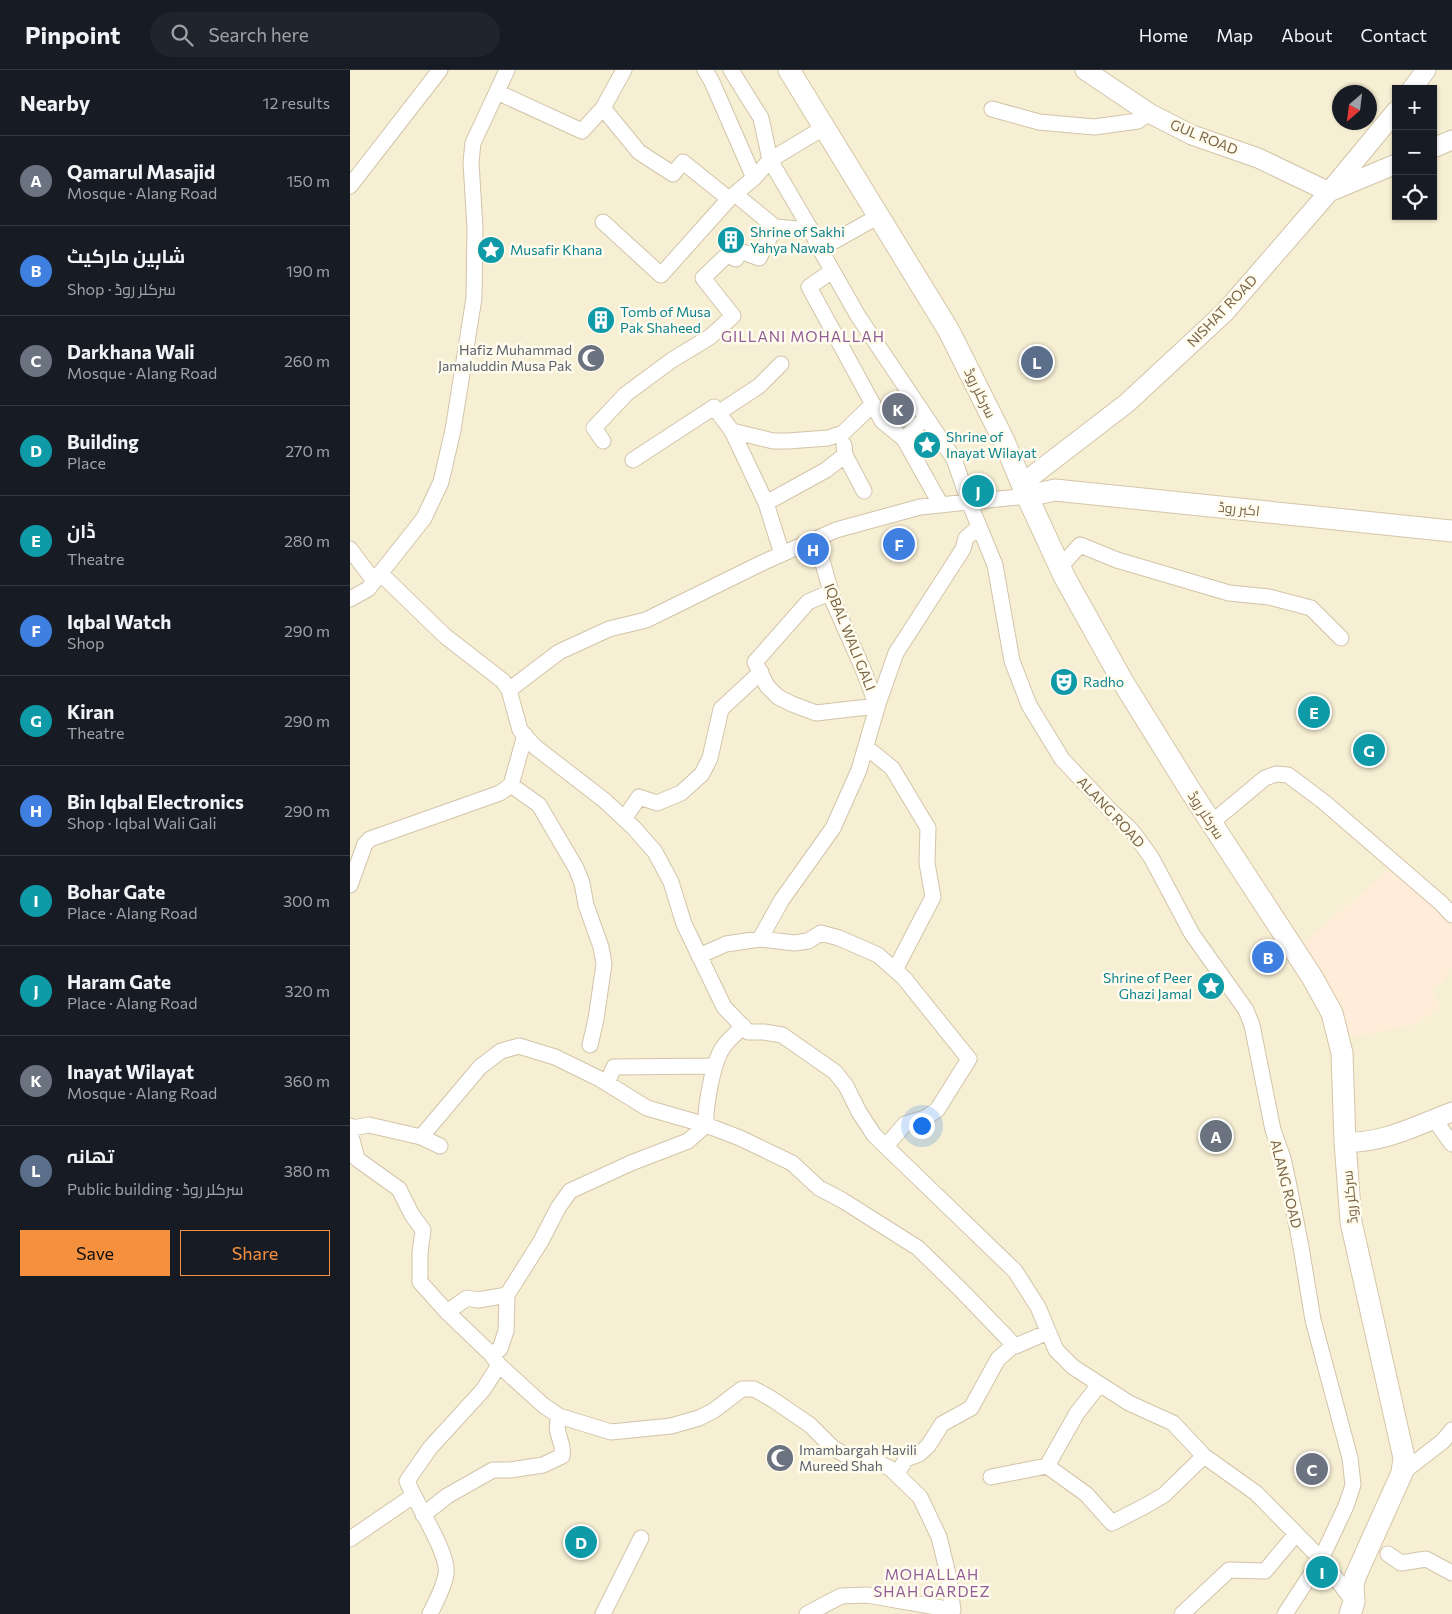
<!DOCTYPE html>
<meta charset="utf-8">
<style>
:root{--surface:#171b24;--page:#20242c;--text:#f1f3f6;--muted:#9ea1a6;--line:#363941;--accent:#f5903e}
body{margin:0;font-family:Commissioner,Cairo,sans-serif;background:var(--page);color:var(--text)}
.controls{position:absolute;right:15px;top:15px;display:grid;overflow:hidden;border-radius:0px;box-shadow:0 1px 4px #0004}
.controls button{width:45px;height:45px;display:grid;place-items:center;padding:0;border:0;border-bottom:1px solid var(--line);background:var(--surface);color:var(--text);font:25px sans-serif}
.compass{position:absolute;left:982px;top:15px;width:45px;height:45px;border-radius:50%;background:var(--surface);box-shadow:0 1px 4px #0004;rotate:208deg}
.you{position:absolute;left:571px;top:1055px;width:18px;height:18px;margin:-12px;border:4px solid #fff;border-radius:50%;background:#1a73e8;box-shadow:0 0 0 8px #1a73e833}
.badge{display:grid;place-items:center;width:32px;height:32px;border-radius:50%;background:var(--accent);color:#fff;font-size:16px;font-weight:700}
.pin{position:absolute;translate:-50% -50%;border:2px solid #fff;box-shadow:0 1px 5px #0006}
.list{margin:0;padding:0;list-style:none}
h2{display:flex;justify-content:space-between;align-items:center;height:65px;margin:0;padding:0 20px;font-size:21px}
h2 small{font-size:16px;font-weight:400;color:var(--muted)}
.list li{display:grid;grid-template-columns:32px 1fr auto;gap:15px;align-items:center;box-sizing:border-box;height:90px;padding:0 20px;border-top:1px solid var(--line)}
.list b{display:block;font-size:19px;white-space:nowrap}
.list p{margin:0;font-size:16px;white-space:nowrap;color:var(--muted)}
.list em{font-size:16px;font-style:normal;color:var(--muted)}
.actions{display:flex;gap:10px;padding:15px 20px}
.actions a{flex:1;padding:11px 0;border:1px solid var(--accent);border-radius:0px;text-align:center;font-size:18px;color:var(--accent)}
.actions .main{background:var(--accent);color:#111}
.icon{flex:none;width:28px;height:28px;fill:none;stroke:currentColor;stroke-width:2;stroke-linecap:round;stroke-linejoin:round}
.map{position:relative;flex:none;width:1102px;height:1544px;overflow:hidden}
header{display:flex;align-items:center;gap:30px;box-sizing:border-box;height:70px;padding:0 25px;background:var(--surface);border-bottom:1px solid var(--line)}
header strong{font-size:24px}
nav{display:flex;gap:28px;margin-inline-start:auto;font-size:18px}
.search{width:350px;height:45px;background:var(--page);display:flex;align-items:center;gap:12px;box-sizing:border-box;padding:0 18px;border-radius:28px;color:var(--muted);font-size:19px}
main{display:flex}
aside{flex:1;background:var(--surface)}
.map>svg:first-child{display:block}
.residential{fill:#f7efd3;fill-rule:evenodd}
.commercial{fill:#ffedd9}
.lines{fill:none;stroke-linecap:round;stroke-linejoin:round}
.minor-casing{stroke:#d2c4a9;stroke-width:17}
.tertiary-casing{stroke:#d2c4a9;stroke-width:21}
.secondary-casing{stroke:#d5c6a7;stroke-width:23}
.minor{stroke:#fff;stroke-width:15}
.tertiary{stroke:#fff;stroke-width:19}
.secondary{stroke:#fff;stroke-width:21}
.labels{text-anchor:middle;stroke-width:5;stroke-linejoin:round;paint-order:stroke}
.street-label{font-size:14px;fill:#7b6547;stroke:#fffcee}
.culture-label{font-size:14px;fill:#0d838f;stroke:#fffcee;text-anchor:start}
.worship-label{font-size:14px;fill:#5b616d;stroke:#fffcee;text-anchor:end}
.neighbourhood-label{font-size:15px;letter-spacing:1px;fill:#915e98;stroke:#fffcee}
</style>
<header>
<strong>Pinpoint</strong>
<div class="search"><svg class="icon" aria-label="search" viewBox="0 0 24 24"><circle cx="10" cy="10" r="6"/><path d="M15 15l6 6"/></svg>Search here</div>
<nav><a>Home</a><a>Map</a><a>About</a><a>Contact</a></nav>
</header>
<main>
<aside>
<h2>Nearby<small>12 results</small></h2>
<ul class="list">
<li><span class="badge" style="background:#6b7280">A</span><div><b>Qamarul Masajid</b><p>Mosque · Alang Road</p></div><em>150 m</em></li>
<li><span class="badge" style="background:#3f7fe0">B</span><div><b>شاہین مارکیٹ</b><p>Shop · سرکلر روڈ</p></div><em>190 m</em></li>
<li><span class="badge" style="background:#6b7280">C</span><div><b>Darkhana Wali</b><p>Mosque · Alang Road</p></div><em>260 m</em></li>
<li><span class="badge" style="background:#0f9aa8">D</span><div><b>Building</b><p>Place</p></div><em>270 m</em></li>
<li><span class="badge" style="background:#0f9aa8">E</span><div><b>ڈان</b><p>Theatre</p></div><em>280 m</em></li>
<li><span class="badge" style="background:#3f7fe0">F</span><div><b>Iqbal Watch</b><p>Shop</p></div><em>290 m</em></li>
<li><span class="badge" style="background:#0f9aa8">G</span><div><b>Kiran</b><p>Theatre</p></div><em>290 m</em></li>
<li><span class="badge" style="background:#3f7fe0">H</span><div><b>Bin Iqbal Electronics</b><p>Shop · Iqbal Wali Gali</p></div><em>290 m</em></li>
<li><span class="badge" style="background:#0f9aa8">I</span><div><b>Bohar Gate</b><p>Place · Alang Road</p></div><em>300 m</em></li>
<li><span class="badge" style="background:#0f9aa8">J</span><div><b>Haram Gate</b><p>Place · Alang Road</p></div><em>320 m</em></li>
<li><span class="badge" style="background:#6b7280">K</span><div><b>Inayat Wilayat</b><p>Mosque · Alang Road</p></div><em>360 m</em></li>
<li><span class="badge" style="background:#5c6f8a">L</span><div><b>تھانہ</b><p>Public building · سرکلر روڈ</p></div><em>380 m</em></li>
</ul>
<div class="actions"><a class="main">Save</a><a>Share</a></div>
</aside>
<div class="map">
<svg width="1102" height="1544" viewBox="0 0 1102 1544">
<rect width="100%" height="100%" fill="#fffae5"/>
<!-- residential -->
<path class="residential" d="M 0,0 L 1102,0 L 1102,1544 L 0,1544 ZM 1046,19 L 1083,19 L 1083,146 L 1046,146 ZM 989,22 L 1019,22 L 1019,52 L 989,52 Z"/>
<!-- commercial -->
<path class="commercial" d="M 1046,794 L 1102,845 L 1102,897 L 1091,913 L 1081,919 L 1090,936 L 1067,954 L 989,970 L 944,881 Z"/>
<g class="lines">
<defs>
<path id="minor" d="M 355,0 L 362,12 L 404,108
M 381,0 L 411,48 L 420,90 L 461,160 L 470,179 L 508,246 L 604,389 L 619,432 L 645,495 L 662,591 L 679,635 L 712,689 L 762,742 L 782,761 L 801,787 L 842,864 L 896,940 L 902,955 L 923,1060 L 933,1088 L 939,1116 L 951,1177 L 963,1250 L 1000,1388 L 1003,1415 L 996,1436 L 971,1489 L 935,1544
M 147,22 L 232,61 L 253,38 L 274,0
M 253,38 L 289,82 L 323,104 L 333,92 L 379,129
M 642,39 L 689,52 L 744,57 L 788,51 L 799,43
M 0,116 L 90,0
M 385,124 L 425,157 L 461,160
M 253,152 L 311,205 L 379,129 L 404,108 L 420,90 L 475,57
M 470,179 L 529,146
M 482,201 L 459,217 L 532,351 L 554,369
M 368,343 L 409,316 L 431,294
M 576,347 L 554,369 L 591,435
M 382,361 L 423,371 L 438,371 L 478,368 L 493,363 L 523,334
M 253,371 L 244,358 L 276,324 L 322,290 L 360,267 L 383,246 L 353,208 L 377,185 L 386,189 L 390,181 L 409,188 L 425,157
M 494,375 L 495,385 L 514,421
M 283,390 L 364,337 L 382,361 L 416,433 L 432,484
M 416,433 L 476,400 L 495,385
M 466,469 L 481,522 L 483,531 L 513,599 L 527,636 L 466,643 L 442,634 L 428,627 L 417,616 L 405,592 L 458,532 L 481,522
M 0,479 L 24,511
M 710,497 L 730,475 L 767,490 L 879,523 L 919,527 L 961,538 L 991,568
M 30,503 L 95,566 L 153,611 L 159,620 L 170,660 L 184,676 L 254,730 L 284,758 L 305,782 L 321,812 L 334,854 L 374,937 L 398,962 L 414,962 L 432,965 L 485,1002 L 496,1016 L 509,1042 L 524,1065 L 665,1201 L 688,1237 L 706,1280 L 723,1297 L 779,1333 L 823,1353 L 854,1386 L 906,1423 L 971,1489 L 1004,1532
M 0,529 L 18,519 L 74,448 L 91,412 L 103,360 L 124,228 L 125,158 L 121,92 L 123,73 L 157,0
M 159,620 L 209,582 L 259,559 L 296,550 L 414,492 L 486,460 L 570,437 L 677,426
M 516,677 L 542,698 L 578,758 L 577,793 L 583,827 L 545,900
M 161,715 L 189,735 L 226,798 L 232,813 L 236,835 L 251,877 L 254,894 L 246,949 L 240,975
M 274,749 L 289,727 L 307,733 L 331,723 L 352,704 L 360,688 L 371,639 L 411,602
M 861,753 L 915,708 L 926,704 L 938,705 L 974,732 L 1092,834 L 1102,845
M 0,815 L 15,774 L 20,769 L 150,723 L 161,715 L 175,665
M 410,869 L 431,831 L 483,758 L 509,700 L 528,634 L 546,583 L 613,479 L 616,468 L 629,457
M 349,886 L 376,874 L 410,869 L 445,873 L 458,871 L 471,863 L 489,868 L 528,885 L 554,908 L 619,989 L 587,1040 L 575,1048 L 555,1054 L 536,1076
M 257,1013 L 264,997 L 365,996
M 1084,1049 L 1102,1074
M 0,1056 L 2,1058 L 1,1066 L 7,1089 L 49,1119 L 62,1145 L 73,1160 L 70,1183 L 70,1212 L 97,1242 L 141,1284 L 149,1295 L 133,1320 L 80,1378 L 57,1411 C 65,1432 100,1485 96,1504 C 94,1518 86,1531 80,1544
M 2,1058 L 19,1055 L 71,1067 L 90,1076
M 71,1067 L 130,997 L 151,981 L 169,976 L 205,987 L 250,1009 L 297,1038 L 356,1055 L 390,1068 L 442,1093 L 469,1118 L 492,1130 L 568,1178 L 612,1221 L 664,1275
M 97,1242 L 117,1228 L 128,1230 L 157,1225
M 141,1284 L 150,1279 L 156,1261 L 157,1225 L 191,1171 L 208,1138 L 220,1121 L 281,1093 L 338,1071 L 356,1055 C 355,1037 363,990 374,976 C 379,969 387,963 393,956
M 149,1295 L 193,1335 L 209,1346 L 261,1362 L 321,1356 L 349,1348 L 363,1341 L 392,1319 L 404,1319 L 422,1329 L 460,1355 L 483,1378 L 499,1387 L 517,1393 L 531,1394 L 541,1399 L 570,1427 L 589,1467 L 598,1504 L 603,1540 L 601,1544
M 697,1396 L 727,1343 L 749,1315
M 1052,1403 L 1093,1371 L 1102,1360
M 547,1404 L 556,1389 L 569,1384 L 578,1376 L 592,1354 L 621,1338 L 648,1289 L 664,1275 L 666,1276 L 698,1262
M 641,1407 L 697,1396 L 736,1424 L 762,1453 L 795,1436 L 814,1425 L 854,1386
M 73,1445 L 97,1426 L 143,1400 L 160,1400 L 193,1395 L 212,1386 C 215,1370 203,1366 209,1346
M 0,1469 L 63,1426
M 1038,1484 L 1051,1493 L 1076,1489 L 1102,1503
M 253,1544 L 291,1468
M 457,1544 L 491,1526 L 517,1525 L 603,1540
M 832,1544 L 879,1500 L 915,1501 L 946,1464"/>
<path id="tertiary" d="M 735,0 L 799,43 L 842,65 L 908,88 L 979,122 L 1046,94
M 1062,19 L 1076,0
M 1083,78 L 1102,70
M 673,413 L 777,333 L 875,242 L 979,122 L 1046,41
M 995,1072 C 1032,1074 1068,1055 1102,1042"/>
<path id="secondary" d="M 439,0 L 599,261 L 654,371 L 677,426 L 715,508 L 773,612 L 840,720 L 962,907 L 982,943 L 992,983 L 995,1072 L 1001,1152 L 1054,1388 L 1052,1403 L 1006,1505 L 1003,1514 L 1004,1532 L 1000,1544
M 677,426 L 705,420 L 1102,461"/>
</defs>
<!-- minor casing -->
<use href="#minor" class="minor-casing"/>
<!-- tertiary casing -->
<use href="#tertiary" class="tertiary-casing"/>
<!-- secondary casing -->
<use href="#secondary" class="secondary-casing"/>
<!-- minor -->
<use href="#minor" class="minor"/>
<!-- tertiary -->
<use href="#tertiary" class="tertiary"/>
<!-- secondary -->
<use href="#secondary" class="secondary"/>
</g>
<!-- icons -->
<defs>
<symbol id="building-disc" viewBox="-11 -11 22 22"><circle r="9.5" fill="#0f9aa8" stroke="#fffcee"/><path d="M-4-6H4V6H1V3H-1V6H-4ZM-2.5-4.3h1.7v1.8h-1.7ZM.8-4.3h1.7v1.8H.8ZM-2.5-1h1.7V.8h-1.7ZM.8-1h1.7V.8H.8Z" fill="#fff"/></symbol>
<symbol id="sight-disc" viewBox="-11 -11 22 22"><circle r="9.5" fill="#0f9aa8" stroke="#fffcee"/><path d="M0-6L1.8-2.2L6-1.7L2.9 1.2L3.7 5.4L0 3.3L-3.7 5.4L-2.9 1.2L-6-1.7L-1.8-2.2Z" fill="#fff"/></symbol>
<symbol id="mosque-disc" viewBox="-11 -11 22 22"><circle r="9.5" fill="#6b7280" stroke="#fffcee"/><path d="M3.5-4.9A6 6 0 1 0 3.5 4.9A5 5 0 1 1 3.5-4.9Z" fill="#fff"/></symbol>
<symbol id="theatre-disc" viewBox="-11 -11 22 22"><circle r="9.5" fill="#0f9aa8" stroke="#fffcee"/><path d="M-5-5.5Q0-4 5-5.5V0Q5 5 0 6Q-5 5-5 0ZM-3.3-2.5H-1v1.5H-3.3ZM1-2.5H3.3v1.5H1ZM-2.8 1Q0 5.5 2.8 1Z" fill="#fff"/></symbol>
</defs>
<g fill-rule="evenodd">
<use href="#building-disc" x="365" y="154" width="32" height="32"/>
<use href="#sight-disc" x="125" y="164" width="32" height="32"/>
<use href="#building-disc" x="235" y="234" width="32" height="32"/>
<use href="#mosque-disc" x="225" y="272" width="32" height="32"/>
<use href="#sight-disc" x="561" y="359" width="32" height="32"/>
<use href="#theatre-disc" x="698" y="596" width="32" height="32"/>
<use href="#sight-disc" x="845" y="900" width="32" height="32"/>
<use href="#mosque-disc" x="414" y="1372" width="32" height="32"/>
</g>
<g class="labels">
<!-- street labels -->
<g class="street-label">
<text transform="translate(854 67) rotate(22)" y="5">GUL ROAD</text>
<text transform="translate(872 241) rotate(-46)" y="5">NISHAT ROAD</text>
<text transform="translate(630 323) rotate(64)" y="5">سرکلر روڈ</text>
<text transform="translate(889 439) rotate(6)" y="5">اکبر روڈ</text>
<text transform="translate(500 567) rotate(68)" y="5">IQBAL WALI GALI</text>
<text transform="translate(761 742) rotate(47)" y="5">ALANG ROAD</text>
<text transform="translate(856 745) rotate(57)" y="5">سرکلر روڈ</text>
<text transform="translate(936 1114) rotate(76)" y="5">ALANG ROAD</text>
<text transform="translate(1000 1127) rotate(-96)" y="5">سرکلر روڈ</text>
</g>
<!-- culture labels -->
<g class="culture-label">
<text x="400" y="167">Shrine of Sakhi<tspan x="400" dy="16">Yahya Nawab</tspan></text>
<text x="160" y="185">Musafir Khana</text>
<text x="270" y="247">Tomb of Musa<tspan x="270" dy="16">Pak Shaheed</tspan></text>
<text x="596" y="372">Shrine of<tspan x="596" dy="16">Inayat Wilayat</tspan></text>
<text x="733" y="617">Radho</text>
<text x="842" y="913" text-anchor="end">Shrine of Peer<tspan x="842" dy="16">Ghazi Jamal</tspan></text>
</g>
<!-- worship labels -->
<g class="worship-label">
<text x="222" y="285">Hafiz Muhammad<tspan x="222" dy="16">Jamaluddin Musa Pak</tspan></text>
<text x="449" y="1385" text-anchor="start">Imambargah Havili<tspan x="449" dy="16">Mureed Shah</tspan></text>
</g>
<!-- neighbourhood labels -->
<g class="neighbourhood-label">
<text x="453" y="272">GILLANI MOHALLAH</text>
<text x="582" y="1510">MOHALLAH<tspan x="582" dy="17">SHAH GARDEZ</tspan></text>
</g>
</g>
</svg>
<div class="controls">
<button>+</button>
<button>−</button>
<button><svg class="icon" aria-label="locate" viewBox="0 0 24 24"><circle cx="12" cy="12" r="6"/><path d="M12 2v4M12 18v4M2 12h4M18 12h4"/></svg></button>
</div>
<svg class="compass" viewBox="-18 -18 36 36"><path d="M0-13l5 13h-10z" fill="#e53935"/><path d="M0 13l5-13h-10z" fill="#9ea1a6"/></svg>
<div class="you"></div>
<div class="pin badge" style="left:866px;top:1066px;background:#6b7280">A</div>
<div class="pin badge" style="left:918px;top:887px;background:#3f7fe0">B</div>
<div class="pin badge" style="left:962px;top:1399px;background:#6b7280">C</div>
<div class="pin badge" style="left:231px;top:1472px;background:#0f9aa8">D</div>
<div class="pin badge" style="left:964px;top:642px;background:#0f9aa8">E</div>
<div class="pin badge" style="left:549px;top:474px;background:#3f7fe0">F</div>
<div class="pin badge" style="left:1019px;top:680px;background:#0f9aa8">G</div>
<div class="pin badge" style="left:463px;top:479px;background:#3f7fe0">H</div>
<div class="pin badge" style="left:972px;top:1502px;background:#0f9aa8">I</div>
<div class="pin badge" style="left:628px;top:421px;background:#0f9aa8">J</div>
<div class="pin badge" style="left:548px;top:339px;background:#6b7280">K</div>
<div class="pin badge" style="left:687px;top:292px;background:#5c6f8a">L</div>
</div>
</main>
